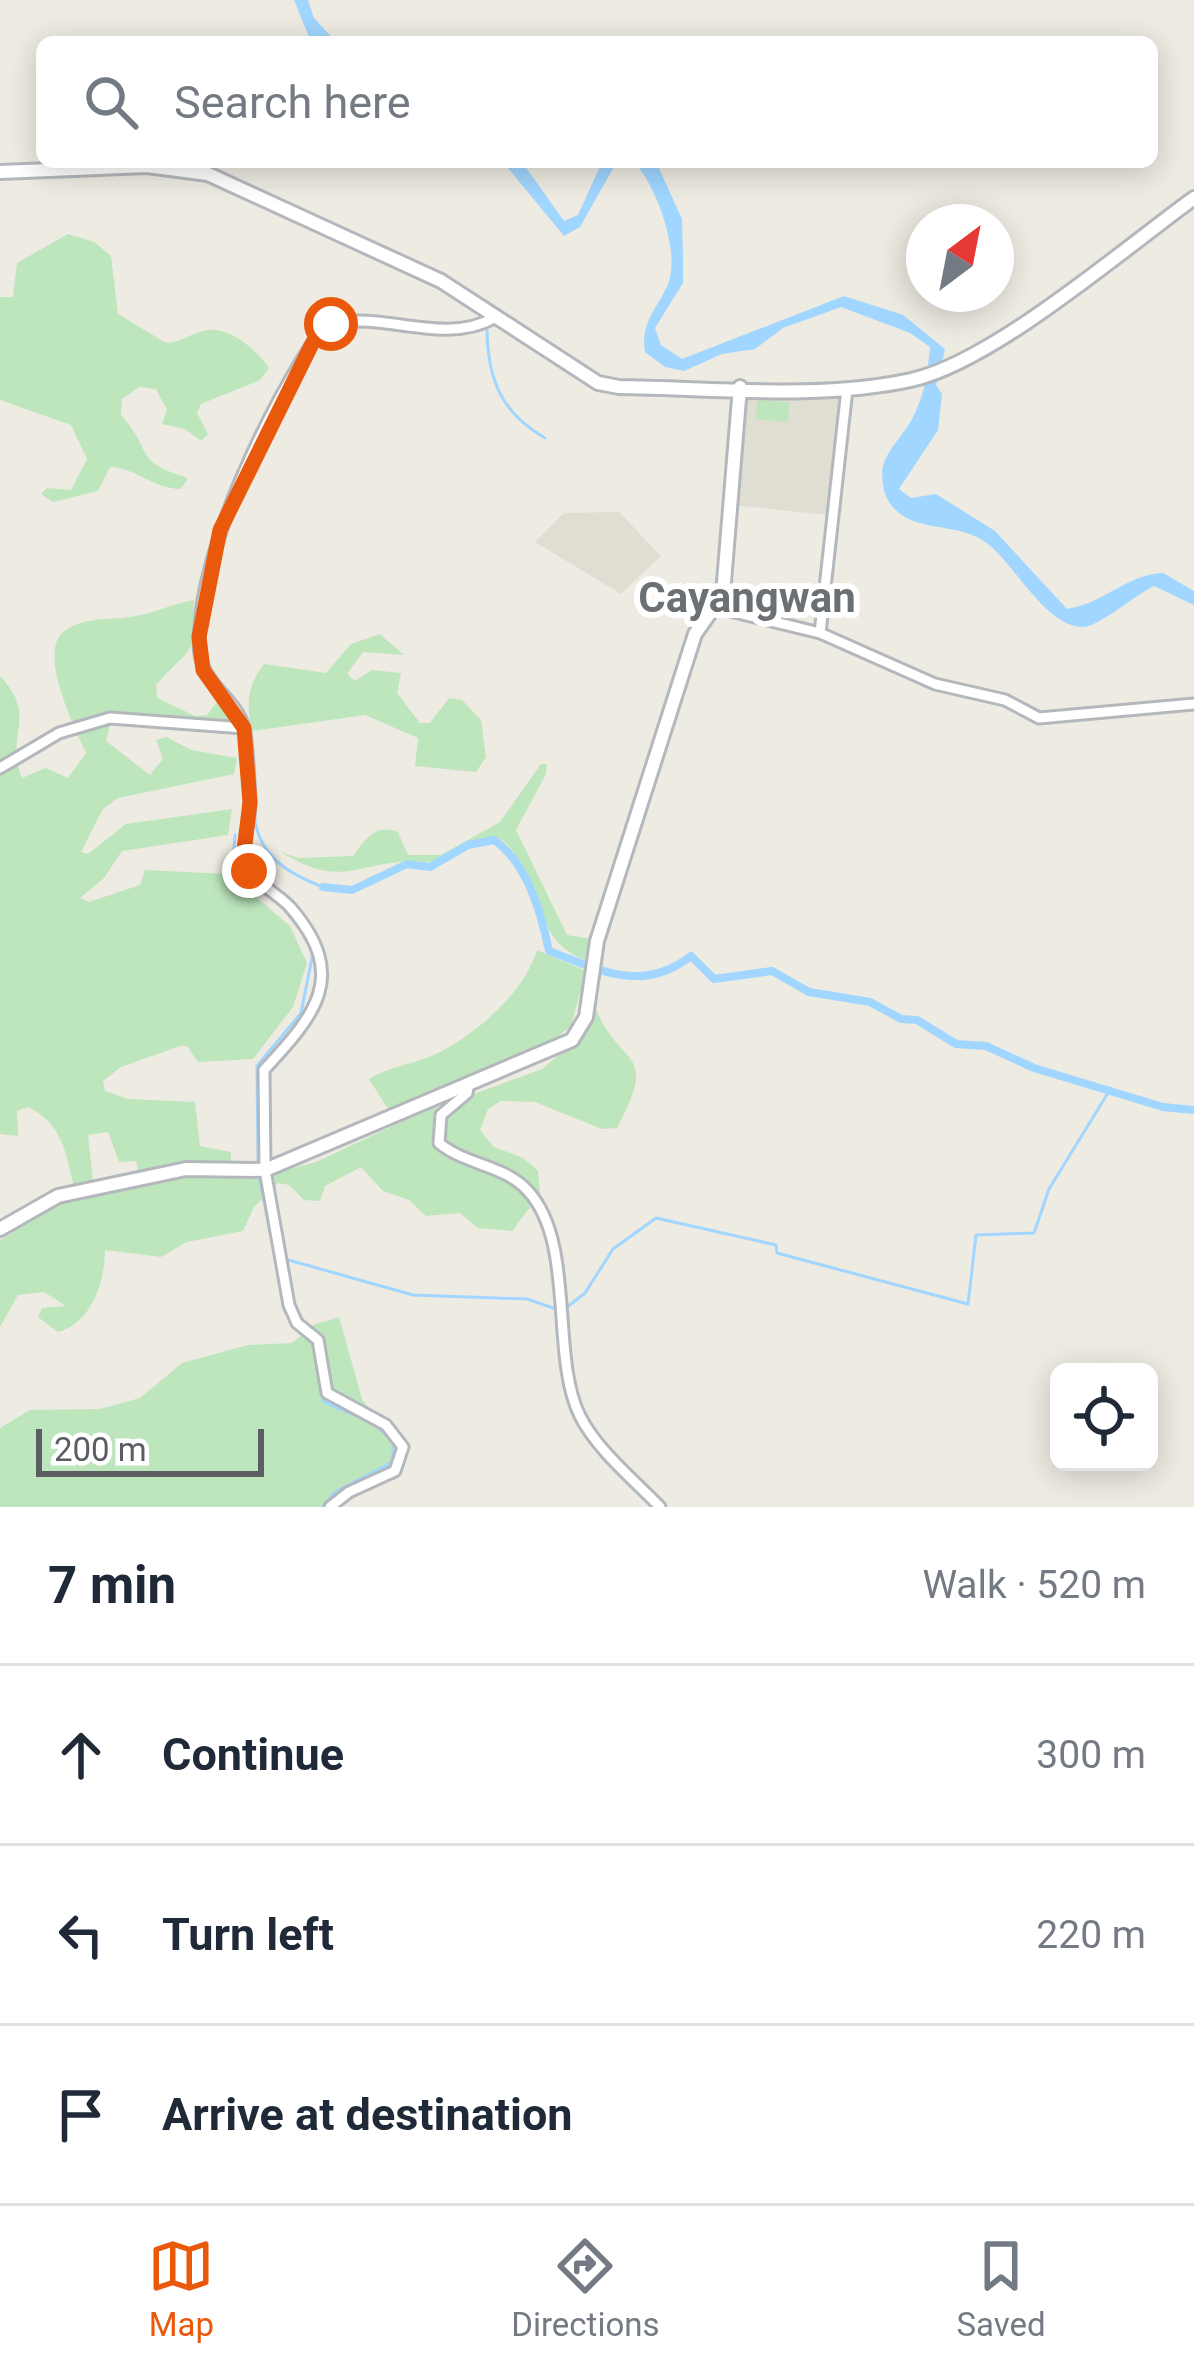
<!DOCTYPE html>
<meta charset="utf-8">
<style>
:root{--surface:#fff;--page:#f2f2f3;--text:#1f2937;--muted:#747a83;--line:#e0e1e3;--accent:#ea580c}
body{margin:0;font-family:Roboto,sans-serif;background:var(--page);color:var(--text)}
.controls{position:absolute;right:36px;bottom:36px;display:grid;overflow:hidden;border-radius:18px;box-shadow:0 6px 30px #0003}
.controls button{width:108px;height:108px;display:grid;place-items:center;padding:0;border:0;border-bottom:3px solid var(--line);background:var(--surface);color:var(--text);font:60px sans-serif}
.compass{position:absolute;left:906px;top:204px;width:108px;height:108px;border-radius:50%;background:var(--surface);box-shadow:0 6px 30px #0003;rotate:32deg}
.scale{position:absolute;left:36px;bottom:30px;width:228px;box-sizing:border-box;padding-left:12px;border:6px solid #5a5e63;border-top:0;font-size:33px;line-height:42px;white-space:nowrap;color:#5a5e63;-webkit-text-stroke:9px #fff;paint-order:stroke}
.stop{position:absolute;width:36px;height:36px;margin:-27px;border:9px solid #ea580c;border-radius:50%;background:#fff}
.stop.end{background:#ea580c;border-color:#fff;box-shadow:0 3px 12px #0008}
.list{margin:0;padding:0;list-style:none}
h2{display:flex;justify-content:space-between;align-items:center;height:156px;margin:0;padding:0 48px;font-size:51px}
h2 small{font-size:39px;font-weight:400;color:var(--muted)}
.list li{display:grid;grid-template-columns:78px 1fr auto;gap:36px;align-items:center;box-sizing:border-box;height:180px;padding:0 48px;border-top:3px solid var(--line)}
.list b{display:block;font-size:45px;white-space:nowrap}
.list em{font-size:39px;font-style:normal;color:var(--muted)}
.icon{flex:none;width:66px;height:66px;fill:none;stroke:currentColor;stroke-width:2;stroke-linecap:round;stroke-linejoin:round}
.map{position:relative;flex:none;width:1194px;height:1507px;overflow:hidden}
.search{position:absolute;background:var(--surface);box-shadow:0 6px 30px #0003;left:36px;right:36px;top:36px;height:132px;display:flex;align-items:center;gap:30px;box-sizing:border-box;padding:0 42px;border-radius:18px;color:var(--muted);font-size:45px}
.sheet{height:696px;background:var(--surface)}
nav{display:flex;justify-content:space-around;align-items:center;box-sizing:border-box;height:168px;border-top:3px solid var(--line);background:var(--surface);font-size:33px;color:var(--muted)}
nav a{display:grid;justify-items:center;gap:6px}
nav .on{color:var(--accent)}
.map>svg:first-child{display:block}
.education{fill:#e0ddd2}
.green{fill:#bde6bd}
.water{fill:#a0d6ff}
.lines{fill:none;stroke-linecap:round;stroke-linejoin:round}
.stream{stroke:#a0d6ff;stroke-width:3}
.canal{stroke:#a0d6ff;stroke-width:8}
.minor-casing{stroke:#b4b8bd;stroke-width:15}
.tertiary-casing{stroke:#b4b8bd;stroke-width:18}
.minor{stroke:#fff;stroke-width:9}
.tertiary{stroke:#fff;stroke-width:12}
.route{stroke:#ea580c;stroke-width:15}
.labels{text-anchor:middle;stroke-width:12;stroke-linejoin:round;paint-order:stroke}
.quarter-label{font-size:42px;font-weight:bold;fill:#6b7075;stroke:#fff}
</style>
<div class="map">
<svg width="1194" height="1507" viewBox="0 0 1194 1507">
<rect width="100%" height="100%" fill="#eeebe2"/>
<!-- education -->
<path class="education" d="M 743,393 L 845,398 L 828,515 L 732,505 Z
M 619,512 L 661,556 L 621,594 L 535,542 L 564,513 Z"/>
<!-- green -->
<path class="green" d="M 68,234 L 94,242 L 111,256 L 118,314 L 166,343 C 181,342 188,335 203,331 C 227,324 256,349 269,368 L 260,380 L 201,404 L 197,413 L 208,434 L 201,441 L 185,429 L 162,424 L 167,410 L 156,389 L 139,387 L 122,399 L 121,415 C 155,453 131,460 188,478 L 181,489 C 153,489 137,468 110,467 L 98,491 L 53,502 L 41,494 L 47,488 L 71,490 L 87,459 L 71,425 L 0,400 L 0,297 L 13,297 L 17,263 Z
M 757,400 L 789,402 L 788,422 L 756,419 Z
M 194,600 C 190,664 198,639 156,685 L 157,698 L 195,716 L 207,715 L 218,701 L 236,726 L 111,722 L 106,741 L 150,775 L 163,759 L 156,740 L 167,737 L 191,750 L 237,758 L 234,774 L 118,798 L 103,809 L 81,852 L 88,854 L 126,824 L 232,809 L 228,835 L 122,851 L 104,878 L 80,898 L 89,902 L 140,885 L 145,870 L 229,874 L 290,926 L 307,963 L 293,1007 L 253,1059 L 198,1062 L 187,1046 L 180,1046 L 121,1067 L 103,1081 L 105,1091 L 128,1099 L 195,1102 L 200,1146 L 231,1152 L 231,1165 L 169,1164 L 139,1175 L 136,1161 L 119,1162 L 108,1132 L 88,1135 L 93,1181 L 74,1187 C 66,1153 62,1123 28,1107 L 17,1111 L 18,1136 L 0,1134 L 0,676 C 39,717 4,736 22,778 L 46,768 L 68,778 L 86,753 C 75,728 35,649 66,630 C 84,617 110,620 130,617 C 153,614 171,604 194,600 Z
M 380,634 L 404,655 L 363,652 L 347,674 L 355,681 L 372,670 L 401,673 L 397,693 L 420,723 L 430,723 L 449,698 L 462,700 L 481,720 L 486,757 L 476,772 L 415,766 L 418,738 L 365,715 L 252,731 C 246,706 247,685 264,664 L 326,673 L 351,644 Z
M 541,764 L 547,764 L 546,774 L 516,830 L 567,935 L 592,939 L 589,961 C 528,942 546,878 502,840 C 478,833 463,850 442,859 C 430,865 419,860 406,861 C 349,867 337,886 281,852 L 299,858 L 353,856 C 365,839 376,823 398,832 L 408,855 L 441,855 L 500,822 Z
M 537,950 L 586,971 L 571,1026 L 552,1041 L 390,1112 L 369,1079 C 392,1065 417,1064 440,1052 C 478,1032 524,993 537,950 Z
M 594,1004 C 618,1070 661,1045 617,1128 L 602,1129 L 535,1102 L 501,1101 L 488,1109 L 480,1130 L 494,1147 L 523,1158 L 538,1171 L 540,1194 L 512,1231 L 478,1228 L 460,1213 L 426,1216 L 409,1200 L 383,1191 L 361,1167 L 325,1186 L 320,1201 L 304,1200 L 289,1185 L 278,1183 L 254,1207 L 243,1231 L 187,1242 L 161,1257 L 105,1250 C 105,1281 92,1323 58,1332 L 38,1317 L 42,1308 L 66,1306 L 44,1292 L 18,1295 L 0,1327 L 0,1240 L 55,1205 L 92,1192 L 187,1173 L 253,1179 L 316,1162 L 414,1116 L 542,1069 L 577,1040 Z
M 339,1317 L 362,1399 L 400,1450 L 391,1471 L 338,1494 L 328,1507 L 0,1507 L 0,1428 L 30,1410 L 100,1409 L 140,1398 L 182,1363 L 248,1345 L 292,1343 L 313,1325 Z"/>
<!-- water -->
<path class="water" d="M 294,0 L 308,0 L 314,18 L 336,42 L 309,37 Z
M 503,162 L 522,162 L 564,221 L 578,215 L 602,162 L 627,162 L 615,165 L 580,227 L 564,236 Z
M 634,162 L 656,162 L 682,219 L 683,257 L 683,283 L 655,328 L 661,345 L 682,359 L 844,296 L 903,315 L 945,349 L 936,385 L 942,394 L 938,430 L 899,489 L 911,498 L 936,494 L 995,531 L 1067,609 C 1102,604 1128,574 1163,573 L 1194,591 L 1194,605 L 1154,586 C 1137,594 1098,627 1083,627 C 1046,627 1016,566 988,544 C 956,518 904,538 885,494 C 883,488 881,472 883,466 C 887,450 904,434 912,419 C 924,397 928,372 930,347 L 910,333 L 841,307 L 783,328 L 755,349 L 722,354 L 684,371 L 665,367 L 645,352 C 640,322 657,310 668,284 C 681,252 656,185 634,162 Z"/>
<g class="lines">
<!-- stream -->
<path class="stream" d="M 487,331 C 488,381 502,413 545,438
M 288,374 L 318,322 L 338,319
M 204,579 L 228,502
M 254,811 C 256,854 286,873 323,887
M 235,835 L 233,862 L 264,891
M 280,904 L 308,939
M 258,1166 L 257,1066 L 301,1013 L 313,953
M 259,1176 L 283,1296
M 285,1259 L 413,1295 L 527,1299 L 556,1309
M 566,1308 L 585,1293 L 613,1249 L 656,1218 L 776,1245 L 777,1253 L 968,1304 L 976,1235 L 1034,1233 L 1049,1189 L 1111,1088
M 299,1330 L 314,1345 L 324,1402 L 374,1424 L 394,1442 L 392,1462 L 335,1492 L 323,1507"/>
<!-- canal -->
<path class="canal" d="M 323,887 L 352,890 L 407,864 L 430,867 L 468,845 L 494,840 C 527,863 541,912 549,951 C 600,970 642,994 691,956 L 714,979 L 772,971 L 809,992 L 870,1002 L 901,1019 L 917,1020 L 956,1044 L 986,1046 L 1034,1068 L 1163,1107 L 1194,1110"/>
<defs>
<path id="minor" d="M 665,595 L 820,633 L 935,684 L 1005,700 L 1039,718 L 1194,704
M 820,633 L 847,389
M 0,768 L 59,733 L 110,718 L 244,728
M 469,1083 L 467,1093 L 441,1115 L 439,1143 C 465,1165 505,1165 528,1191 C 576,1243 550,1356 580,1416 C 597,1450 634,1480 660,1507
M 330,1507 L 349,1492 L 395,1471 L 403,1447 L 386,1425 L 327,1393 L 318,1340 L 297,1323 L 289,1305 L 265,1170 L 264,1070 C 316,1014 349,976 291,908 C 278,893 254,884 247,864 C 240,843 251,822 250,801 C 249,783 248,744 244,728 C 235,694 198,686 199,641 C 200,549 269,406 321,330 C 368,303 438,349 494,318"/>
<path id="tertiary" d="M 0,172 L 147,166 L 208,174 L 441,281 L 598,383 L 619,387 C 714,388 818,400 911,380 C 993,362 1122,250 1194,198
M 0,1229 L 58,1196 L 186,1169 L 265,1170 L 572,1040 L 586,1017 L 597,941 L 695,634 L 723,594 L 740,387"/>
</defs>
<!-- minor casing -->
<use href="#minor" class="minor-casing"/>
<!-- tertiary casing -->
<use href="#tertiary" class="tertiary-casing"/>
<!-- minor -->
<use href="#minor" class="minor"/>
<!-- tertiary -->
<use href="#tertiary" class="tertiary"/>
</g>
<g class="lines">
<!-- route -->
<path class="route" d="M 249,871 L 244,852 L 250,802 L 244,728 L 203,670 L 199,637 L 220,530 L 313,342 L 331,324"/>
</g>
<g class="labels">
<!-- quarter labels -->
<g class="quarter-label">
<text x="747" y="612">Cayangwan</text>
</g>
</g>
</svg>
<div class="controls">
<button><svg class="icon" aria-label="locate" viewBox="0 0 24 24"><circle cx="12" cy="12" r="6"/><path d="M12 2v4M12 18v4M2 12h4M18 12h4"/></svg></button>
</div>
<svg class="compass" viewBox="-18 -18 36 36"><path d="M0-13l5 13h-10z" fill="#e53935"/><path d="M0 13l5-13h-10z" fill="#747a83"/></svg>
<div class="scale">200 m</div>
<div class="stop" style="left:331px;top:324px"></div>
<div class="stop end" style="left:249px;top:871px"></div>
<div class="search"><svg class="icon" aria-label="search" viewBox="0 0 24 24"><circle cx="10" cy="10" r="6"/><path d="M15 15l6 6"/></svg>Search here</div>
</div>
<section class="sheet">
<h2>7 min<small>Walk · 520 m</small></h2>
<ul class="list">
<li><svg class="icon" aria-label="ahead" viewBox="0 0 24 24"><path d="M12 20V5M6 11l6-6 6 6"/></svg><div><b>Continue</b></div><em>300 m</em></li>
<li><svg class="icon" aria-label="left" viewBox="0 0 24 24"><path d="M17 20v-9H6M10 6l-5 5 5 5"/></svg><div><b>Turn left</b></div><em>220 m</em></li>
<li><svg class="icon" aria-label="arrive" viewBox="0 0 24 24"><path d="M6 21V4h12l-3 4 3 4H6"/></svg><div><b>Arrive at destination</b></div></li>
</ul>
</section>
<nav>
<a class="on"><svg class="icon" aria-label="map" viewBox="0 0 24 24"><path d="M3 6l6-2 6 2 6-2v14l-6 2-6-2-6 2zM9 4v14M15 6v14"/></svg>Map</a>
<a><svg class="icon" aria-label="directions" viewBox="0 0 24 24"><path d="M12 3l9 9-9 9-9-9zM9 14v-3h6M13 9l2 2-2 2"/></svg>Directions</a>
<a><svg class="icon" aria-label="saved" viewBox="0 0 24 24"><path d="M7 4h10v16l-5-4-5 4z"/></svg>Saved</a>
</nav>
